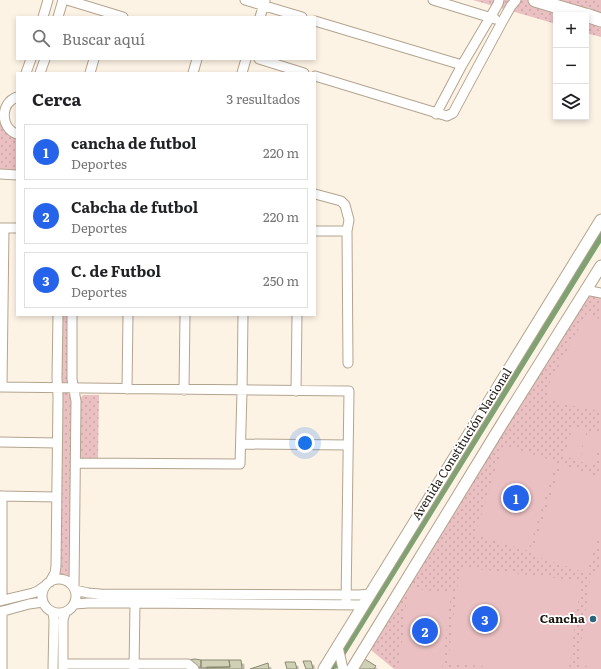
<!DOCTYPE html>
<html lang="es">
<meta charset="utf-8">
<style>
:root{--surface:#fff;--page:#f6f6f6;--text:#202124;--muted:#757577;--line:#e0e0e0;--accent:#2563eb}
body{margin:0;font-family:Literata,serif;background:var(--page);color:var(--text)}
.controls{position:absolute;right:12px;top:12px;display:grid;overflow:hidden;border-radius:0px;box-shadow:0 2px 6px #0003}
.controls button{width:36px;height:36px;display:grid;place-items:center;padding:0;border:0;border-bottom:1px solid var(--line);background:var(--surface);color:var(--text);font:20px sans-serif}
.you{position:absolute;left:305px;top:443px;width:14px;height:14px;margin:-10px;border:3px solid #fff;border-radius:50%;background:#1a73e8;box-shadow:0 0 0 6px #1a73e833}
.badge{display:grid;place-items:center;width:26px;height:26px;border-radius:50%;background:var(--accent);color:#fff;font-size:13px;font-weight:700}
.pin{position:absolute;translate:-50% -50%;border:2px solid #fff;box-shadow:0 1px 4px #0006}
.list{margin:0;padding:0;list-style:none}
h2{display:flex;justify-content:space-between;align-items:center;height:52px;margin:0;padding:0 16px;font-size:17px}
h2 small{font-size:13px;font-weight:400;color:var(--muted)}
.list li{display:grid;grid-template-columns:26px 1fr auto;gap:12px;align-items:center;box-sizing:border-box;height:56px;margin:0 8px 8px;padding:0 8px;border:1px solid var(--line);border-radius:0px}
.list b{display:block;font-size:15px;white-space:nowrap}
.list p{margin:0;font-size:13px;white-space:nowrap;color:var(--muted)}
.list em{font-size:13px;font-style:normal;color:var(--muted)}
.icon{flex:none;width:22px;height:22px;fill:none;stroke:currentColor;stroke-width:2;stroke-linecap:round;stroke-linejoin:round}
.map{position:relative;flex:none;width:601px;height:669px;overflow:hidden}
.search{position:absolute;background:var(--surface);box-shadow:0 2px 6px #0003;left:16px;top:16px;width:300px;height:44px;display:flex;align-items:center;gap:10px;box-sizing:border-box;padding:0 14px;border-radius:0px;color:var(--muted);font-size:15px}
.panel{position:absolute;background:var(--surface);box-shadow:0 2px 6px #0003;left:16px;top:72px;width:300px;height:244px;border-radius:0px}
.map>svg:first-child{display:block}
.green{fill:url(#green-dots)}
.pitch{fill:#ebc0c2}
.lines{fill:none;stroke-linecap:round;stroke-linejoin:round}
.stream{stroke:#617854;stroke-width:2}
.canal{stroke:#80a273;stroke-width:7}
.building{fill:#d0d0b6;stroke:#898971;filter:url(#shadow)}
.minor-casing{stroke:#b3a48f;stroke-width:11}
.major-casing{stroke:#b3a48f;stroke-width:13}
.highway-casing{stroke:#b3a48f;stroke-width:15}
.minor{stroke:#fff;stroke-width:9}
.major{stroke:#fff;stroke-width:11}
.highway{stroke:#fff;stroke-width:13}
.poi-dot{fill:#2b657e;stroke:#fff;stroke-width:1.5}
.labels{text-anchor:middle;stroke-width:3.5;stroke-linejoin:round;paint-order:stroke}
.street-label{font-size:12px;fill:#1a150d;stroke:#fff}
.poi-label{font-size:12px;font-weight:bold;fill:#1a150d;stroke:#fff;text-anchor:end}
</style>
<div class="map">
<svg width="601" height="669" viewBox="0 0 601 669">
<defs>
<pattern id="green-dots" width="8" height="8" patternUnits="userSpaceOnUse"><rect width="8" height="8" fill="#ebc0c2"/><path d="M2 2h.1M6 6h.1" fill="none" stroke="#c9a4a6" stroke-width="1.8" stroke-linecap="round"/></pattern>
<filter id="shadow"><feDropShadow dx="2.5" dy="4" stdDeviation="0" flood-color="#0004"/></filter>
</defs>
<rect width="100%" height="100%" fill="#fdf3e5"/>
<!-- green -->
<path class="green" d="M 473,0 L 601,0 L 601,37 L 586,33 L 586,15 L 556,15 L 556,24 Z
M 0,120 L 3,121 L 17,133 L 17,175 L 0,174 Z
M 586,290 L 601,294 L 601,669 L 394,669 L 366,646 Z
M 58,315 L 72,315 L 74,587 L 66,580 L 51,580 Z
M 83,395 L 99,395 L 98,458 L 82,458 L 79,455 L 80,399 Z"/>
<!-- pitch -->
<path class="pitch" d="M 587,313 L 601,320 L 601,411 L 559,403 L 550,400 L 548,396 L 549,384 Z
M 573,426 L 587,431 L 578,460 L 564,456 Z
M 589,431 L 601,435 L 601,441 L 593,465 L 579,461 Z
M 504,445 L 557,462 L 528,551 L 475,534 Z
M 561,465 L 601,477 L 601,528 L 587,573 L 531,555 Z
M 460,567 L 581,581 L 569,669 L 503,669 L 448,662 Z
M 591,572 L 601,573 L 601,668 L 578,665 Z
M 408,588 L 451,593 L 442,669 L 399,669 Z"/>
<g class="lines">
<!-- stream -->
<path class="stream" d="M 333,669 L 335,665"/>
<!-- canal -->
<path class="canal" d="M 335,665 L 601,236"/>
</g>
<!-- building -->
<path class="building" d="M 363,658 L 376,666 L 374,669 L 359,669 L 357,668 Z
M 195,659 L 201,660 L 201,667 L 193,667 L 187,660 Z
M 201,660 L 229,660 L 230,667 L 201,668 Z
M 229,660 L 241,660 L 242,669 L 207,669 L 207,667 L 230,667 Z
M 303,661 L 311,661 L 313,669 L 306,669 Z
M 285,662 L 295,662 L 297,669 L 287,669 Z
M 268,663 L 269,669 L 250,669 Z"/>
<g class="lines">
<defs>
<path id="minor" d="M 67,0 L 123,17
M 245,0 L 302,17
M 433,0 L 495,19
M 43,17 L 48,0
M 58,17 L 63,0
M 260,17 L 265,1
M 315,21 L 462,65
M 259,59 L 304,73
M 26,73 L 31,59
M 40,73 L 45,59
M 90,73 L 94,59
M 193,73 L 197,59
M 242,73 L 246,59
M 315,76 L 447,116 L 453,113 L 502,22 L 511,6 L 516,0
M 17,97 C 0,103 0,128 17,134
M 436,114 L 462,65 L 498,4 L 499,0
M 0,174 L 17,175
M 315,194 L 341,201 L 345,205 L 349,220 L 347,231 L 315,231
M 0,228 L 17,228
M 347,231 L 348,363
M 586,290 L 601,293
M 72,315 L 72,379 L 76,401 L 74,587
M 0,387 L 349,391 L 346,605
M 2,387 L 4,228
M 127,389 L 128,315
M 184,390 L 185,315
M 296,391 L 297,315
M 0,442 L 57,443
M 241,444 L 348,445
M 76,463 L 240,464 L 242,391 L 243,315
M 0,496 L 57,497
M42 596a17 17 0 1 1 34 0a17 17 0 1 1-34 0Z
M 50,582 L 55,573 L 56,566 L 58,397 L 57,378 L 58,315
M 75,590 L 88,593 L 100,594 L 359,595 L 370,594
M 2,600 L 2,496
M 0,601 L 33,593 L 38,591 L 45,586
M 75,604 L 88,603 L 135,603 L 363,605
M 0,612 L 29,604 L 43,602
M 53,613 L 54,620 L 53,669
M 338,647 L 343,669
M 63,664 L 188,664 L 194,669
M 2,669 L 2,611
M 63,669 L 63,620 L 65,613
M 134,669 L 135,603"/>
<path id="major" d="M 324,669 L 601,220
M 352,669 L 502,424 L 601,266"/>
<path id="highway" d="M 535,0 L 585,15
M 586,15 L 601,20"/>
</defs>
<!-- minor casing -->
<use href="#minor" class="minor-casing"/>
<!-- major casing -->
<use href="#major" class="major-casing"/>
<!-- highway casing -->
<use href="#highway" class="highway-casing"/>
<!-- minor -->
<use href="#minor" class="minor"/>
<!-- major -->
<use href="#major" class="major"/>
<!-- highway -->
<use href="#highway" class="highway"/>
</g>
<!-- markers -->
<circle class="poi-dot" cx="593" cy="619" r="4"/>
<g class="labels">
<!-- street labels -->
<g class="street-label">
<text transform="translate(462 444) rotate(-58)" y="4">Avenida Constitución Nacional</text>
</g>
<!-- poi labels -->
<g class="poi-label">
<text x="585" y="623">Cancha</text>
</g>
</g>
</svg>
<div class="controls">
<button>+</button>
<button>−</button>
<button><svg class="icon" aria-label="layers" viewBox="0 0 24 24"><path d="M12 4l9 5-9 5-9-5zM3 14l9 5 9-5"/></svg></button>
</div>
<div class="you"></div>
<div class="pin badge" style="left:516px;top:498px">1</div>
<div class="pin badge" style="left:425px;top:631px">2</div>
<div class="pin badge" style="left:485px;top:619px">3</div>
<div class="search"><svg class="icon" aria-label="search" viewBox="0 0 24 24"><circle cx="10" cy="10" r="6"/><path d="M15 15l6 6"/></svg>Buscar aquí</div>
<section class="panel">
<h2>Cerca<small>3 resultados</small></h2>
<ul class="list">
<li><span class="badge">1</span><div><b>cancha de futbol</b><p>Deportes</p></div><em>220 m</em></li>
<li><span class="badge">2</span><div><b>Cabcha de futbol</b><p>Deportes</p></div><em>220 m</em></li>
<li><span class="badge">3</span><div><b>C. de Futbol</b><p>Deportes</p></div><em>250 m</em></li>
</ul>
</section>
</div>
